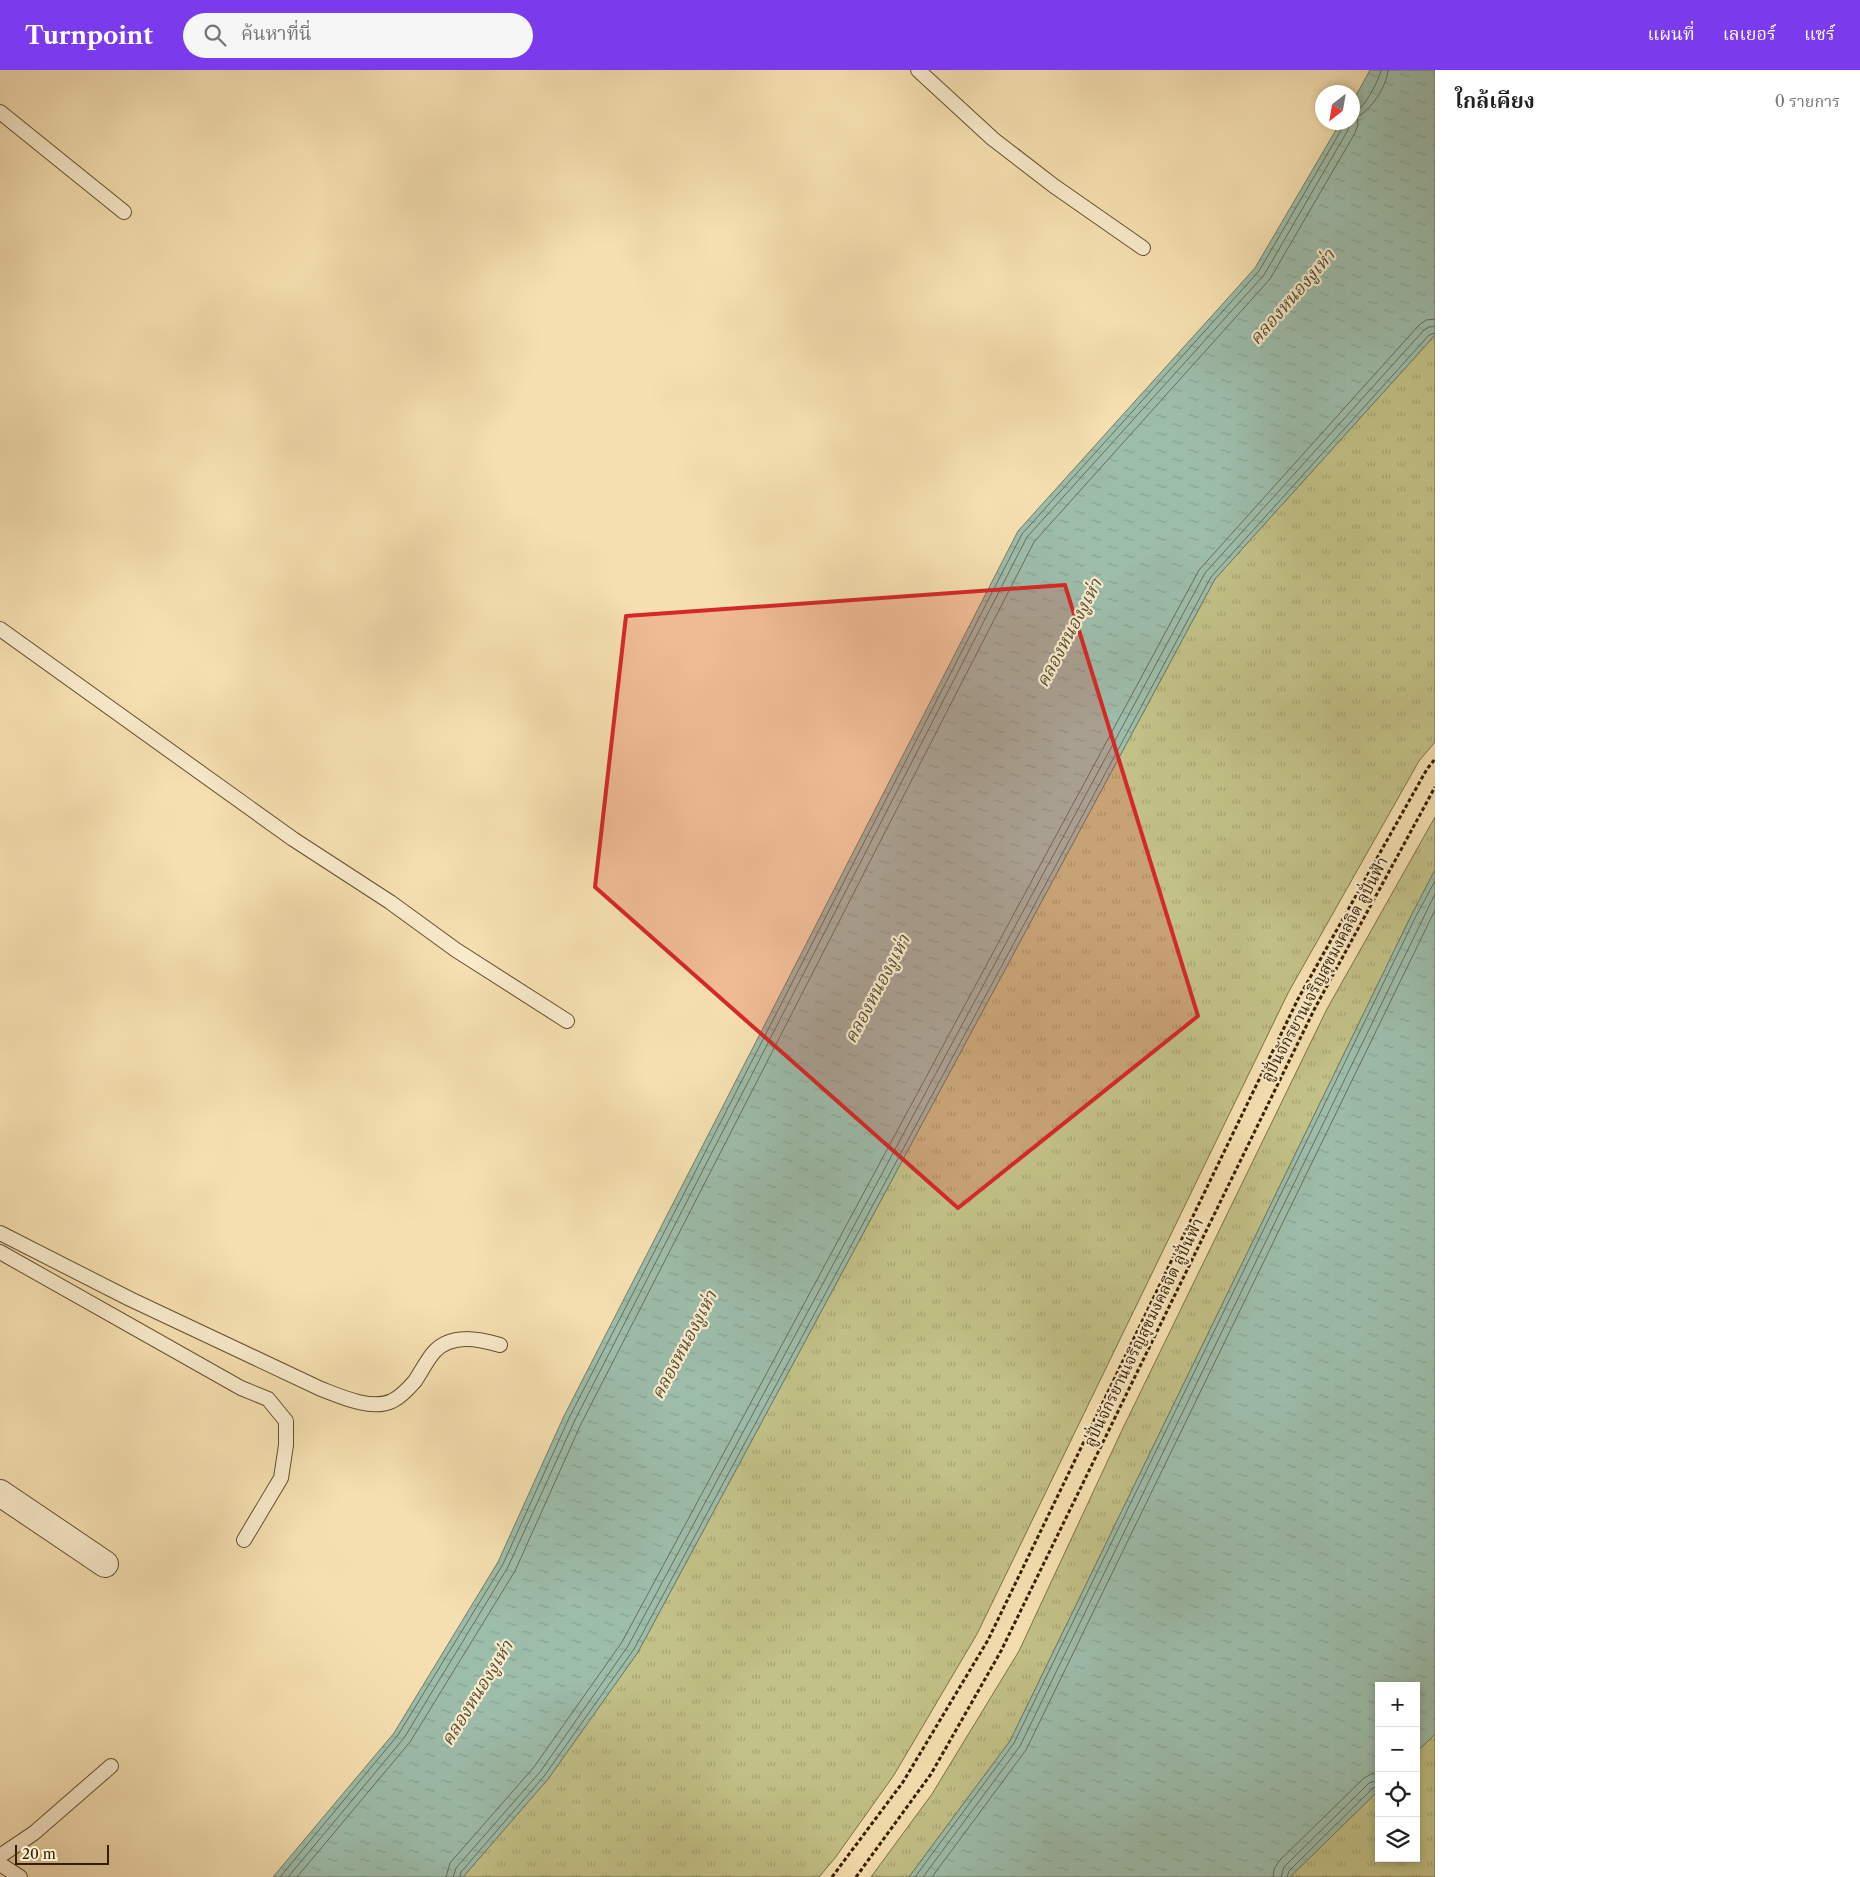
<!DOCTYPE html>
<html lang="th">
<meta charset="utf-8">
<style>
:root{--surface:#fff;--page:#f6f6f6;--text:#222;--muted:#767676;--line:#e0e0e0;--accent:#7c3aed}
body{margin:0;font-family:"Libre Caslon Text","Noto Serif Thai",serif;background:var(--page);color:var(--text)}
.controls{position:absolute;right:15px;bottom:15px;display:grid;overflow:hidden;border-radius:0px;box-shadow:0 2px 8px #0003}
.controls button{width:45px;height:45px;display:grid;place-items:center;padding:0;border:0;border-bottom:1px solid var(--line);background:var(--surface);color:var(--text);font:25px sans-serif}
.compass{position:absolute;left:1315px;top:15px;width:45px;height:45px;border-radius:50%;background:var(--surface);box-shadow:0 2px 8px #0003;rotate:211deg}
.scale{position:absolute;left:15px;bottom:12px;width:94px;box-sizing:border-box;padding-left:5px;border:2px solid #361e01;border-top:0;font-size:14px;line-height:18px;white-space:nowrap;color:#361e01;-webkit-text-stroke:4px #f9ebcc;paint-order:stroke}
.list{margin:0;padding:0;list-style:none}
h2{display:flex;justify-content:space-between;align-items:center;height:65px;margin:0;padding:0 20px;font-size:21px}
h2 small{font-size:16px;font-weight:400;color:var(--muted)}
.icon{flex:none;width:28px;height:28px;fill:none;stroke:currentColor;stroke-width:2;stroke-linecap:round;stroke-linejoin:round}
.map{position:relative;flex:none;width:1435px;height:1807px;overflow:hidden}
header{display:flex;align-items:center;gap:30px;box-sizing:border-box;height:70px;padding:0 25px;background:var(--accent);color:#fff}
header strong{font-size:24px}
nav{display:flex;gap:28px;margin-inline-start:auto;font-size:18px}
.search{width:350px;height:45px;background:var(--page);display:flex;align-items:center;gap:12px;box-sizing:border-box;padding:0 18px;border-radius:28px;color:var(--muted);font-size:19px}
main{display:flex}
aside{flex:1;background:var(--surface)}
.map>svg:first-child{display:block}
.grass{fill:url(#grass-tufts);stroke:#7c7044}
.water{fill:url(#water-ripples);stroke:#747d67}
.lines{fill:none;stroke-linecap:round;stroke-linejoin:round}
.shore{stroke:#6a6e56;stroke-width:1}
.lane-casing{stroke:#664e2d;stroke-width:16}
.street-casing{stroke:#664e2d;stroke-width:28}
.path{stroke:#361e01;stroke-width:3;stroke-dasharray:4 2.5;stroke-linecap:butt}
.lane{stroke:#f9ebcc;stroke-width:14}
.street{stroke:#f9ebcc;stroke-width:26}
.marked{fill:#d62828;fill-opacity:0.2;stroke:#d62828;stroke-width:4;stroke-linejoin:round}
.labels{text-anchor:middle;stroke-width:4.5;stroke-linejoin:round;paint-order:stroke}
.street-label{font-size:16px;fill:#361e01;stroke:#f9ebcc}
.water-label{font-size:18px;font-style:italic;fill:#554e34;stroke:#f9ebcc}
</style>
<header>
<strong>Turnpoint</strong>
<div class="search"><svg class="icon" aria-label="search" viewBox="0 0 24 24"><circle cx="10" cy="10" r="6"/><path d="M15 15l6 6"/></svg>ค้นหาที่นี่</div>
<nav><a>แผนที่</a><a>เลเยอร์</a><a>แชร์</a></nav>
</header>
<main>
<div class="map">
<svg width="1435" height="1807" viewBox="0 0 1435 1807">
<defs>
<pattern id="grass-tufts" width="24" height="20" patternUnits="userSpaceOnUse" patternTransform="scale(1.25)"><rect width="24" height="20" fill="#c2c187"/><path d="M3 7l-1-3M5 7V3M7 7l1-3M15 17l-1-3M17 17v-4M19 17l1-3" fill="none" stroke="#a7a573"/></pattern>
<pattern id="water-ripples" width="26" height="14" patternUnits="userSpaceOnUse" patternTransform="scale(1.25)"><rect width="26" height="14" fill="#9dbdab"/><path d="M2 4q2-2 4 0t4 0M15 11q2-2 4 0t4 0" fill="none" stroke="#88a291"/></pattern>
</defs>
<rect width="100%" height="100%" fill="#f6e0b1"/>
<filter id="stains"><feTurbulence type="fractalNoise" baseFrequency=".004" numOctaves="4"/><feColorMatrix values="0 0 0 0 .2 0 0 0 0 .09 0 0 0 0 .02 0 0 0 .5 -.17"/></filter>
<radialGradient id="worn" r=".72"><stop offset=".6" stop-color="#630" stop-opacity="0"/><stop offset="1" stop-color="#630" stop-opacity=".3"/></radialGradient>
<!-- grass -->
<path class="grass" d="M 1435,265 L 1435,672 L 1419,691 L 1288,923 L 977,1564 L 894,1705 L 835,1788 L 819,1807 L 463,1807 L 548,1709 L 638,1582 L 1215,509 Z
M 1435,747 L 1435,800 L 1412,844 L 1010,1671 L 909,1807 L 871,1807 L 932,1724 L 1019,1581 L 1123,1358 L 1327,939 Z
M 1435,1664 L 1435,1807 L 1290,1807 L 1379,1720 L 1379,1788 L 1416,1788 L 1416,1683 Z"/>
<!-- water -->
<path class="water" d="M 1370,0 L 1435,0 L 1435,265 L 1215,509 L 638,1582 L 548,1709 L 463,1807 L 273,1807 L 394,1663 L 498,1492 L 564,1346 L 1018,461 L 1255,198 L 1340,53 L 1352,52 L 1353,31 Z
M 1435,800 L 1435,1664 L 1416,1683 L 1416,1616 L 1379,1616 L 1379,1720 L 1290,1807 L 909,1807 L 1010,1671 L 1412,844 Z"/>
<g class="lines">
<!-- shore -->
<path class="shore" d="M 1352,39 C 1356,38 1357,39 1361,37 C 1367,32 1380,8 1381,0
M 280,1807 L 398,1665 L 503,1494 L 569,1348 L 1022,464 L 1259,201 L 1343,57 L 1344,52
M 288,1807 L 404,1668 L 508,1497 L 575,1350 L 1027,467 L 1264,205 L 1348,60 L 1350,52
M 297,1807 L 410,1672 L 515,1501 L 581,1354 L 1034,472 L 1270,209 L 1355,63 L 1358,55 L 1357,47 C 1371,40 1387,16 1388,0
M 446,1807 L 450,1793 L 534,1697 L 622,1572 L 1199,500 L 1419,255 L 1426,250 L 1435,249
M 453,1807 L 456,1798 L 540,1702 L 628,1576 L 1205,503 L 1424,260 L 1429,257 L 1435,256
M 460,1807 L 461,1802 L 545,1705 L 634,1579 L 1211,507 L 1429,265 L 1435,263
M 915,1807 L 1014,1673 L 1416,846 L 1435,811
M 923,1807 L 1020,1676 L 1435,824
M 932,1807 L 1026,1680 L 1435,840
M 1273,1807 L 1274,1799 L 1279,1791 L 1364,1708 L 1371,1704 L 1379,1703
M 1281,1807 L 1284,1797 L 1369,1713 L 1379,1710
M 1287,1807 L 1289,1801 L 1373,1718 L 1379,1716"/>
<defs>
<path id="lane" d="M 918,0 L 993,69 L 1054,116 L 1143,178
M 0,42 L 124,142
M 0,559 L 293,769 L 390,832 L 456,880 L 567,951
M 0,1163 L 130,1229 L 321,1319 C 339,1326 372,1341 392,1331 C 401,1327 409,1318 415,1311 C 421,1302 427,1290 434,1282 C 451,1263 479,1269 500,1275
M 0,1182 L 241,1318 L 268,1329 L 286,1351 L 286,1375 L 281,1408 L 244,1470
M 0,1786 L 34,1763 L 111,1696
M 0,1794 L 20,1807"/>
<path id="street" d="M 0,1423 L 105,1494"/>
</defs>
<!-- lane casing -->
<use href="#lane" class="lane-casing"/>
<!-- street casing -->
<use href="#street" class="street-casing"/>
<!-- path -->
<path class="path" d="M 832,1807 L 903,1712 L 988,1570 L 1298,929 L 1427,699 L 1435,689
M 856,1807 L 931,1704 L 1001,1581 L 1315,938 L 1435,717"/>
<!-- lane -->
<use href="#lane" class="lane"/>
<!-- street -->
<use href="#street" class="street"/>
</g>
<!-- marked area -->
<path class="marked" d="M 1065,515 L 1198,946 L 958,1138 L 595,817 L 626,546 Z"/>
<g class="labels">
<!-- street labels -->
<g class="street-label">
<text transform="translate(1324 899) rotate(-62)" y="6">ลู่ปั่นจักรยานเจริญสุขมงคลจิต ลู่ปั่นฟ้า</text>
<text transform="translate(1143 1262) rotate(-64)" y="6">ลู่ปั่นจักรยานเจริญสุขมงคลจิต ลู่ปั่นฟ้า</text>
</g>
<!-- water labels -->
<g class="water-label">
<text transform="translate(1292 227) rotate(-49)" y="6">คลองหนองงูเห่า</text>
<text transform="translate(1069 563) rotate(-62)" y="6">คลองหนองงูเห่า</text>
<text transform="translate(877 919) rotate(-62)" y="6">คลองหนองงูเห่า</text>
<text transform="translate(684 1275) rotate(-62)" y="6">คลองหนองงูเห่า</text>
<text transform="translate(477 1623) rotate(-58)" y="6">คลองหนองงูเห่า</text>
</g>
</g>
<rect width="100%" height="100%" filter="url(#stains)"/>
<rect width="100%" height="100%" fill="url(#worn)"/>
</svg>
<div class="controls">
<button>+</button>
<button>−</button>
<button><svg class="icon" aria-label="locate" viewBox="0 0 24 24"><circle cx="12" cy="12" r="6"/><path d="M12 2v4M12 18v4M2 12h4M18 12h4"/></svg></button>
<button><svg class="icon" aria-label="layers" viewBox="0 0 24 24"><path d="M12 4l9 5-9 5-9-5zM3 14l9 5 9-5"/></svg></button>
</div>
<svg class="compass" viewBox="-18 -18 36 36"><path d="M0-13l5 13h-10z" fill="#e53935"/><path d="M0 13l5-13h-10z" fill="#767676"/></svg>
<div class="scale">20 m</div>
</div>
<aside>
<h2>ใกล้เคียง<small>0 รายการ</small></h2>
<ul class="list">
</ul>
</aside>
</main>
